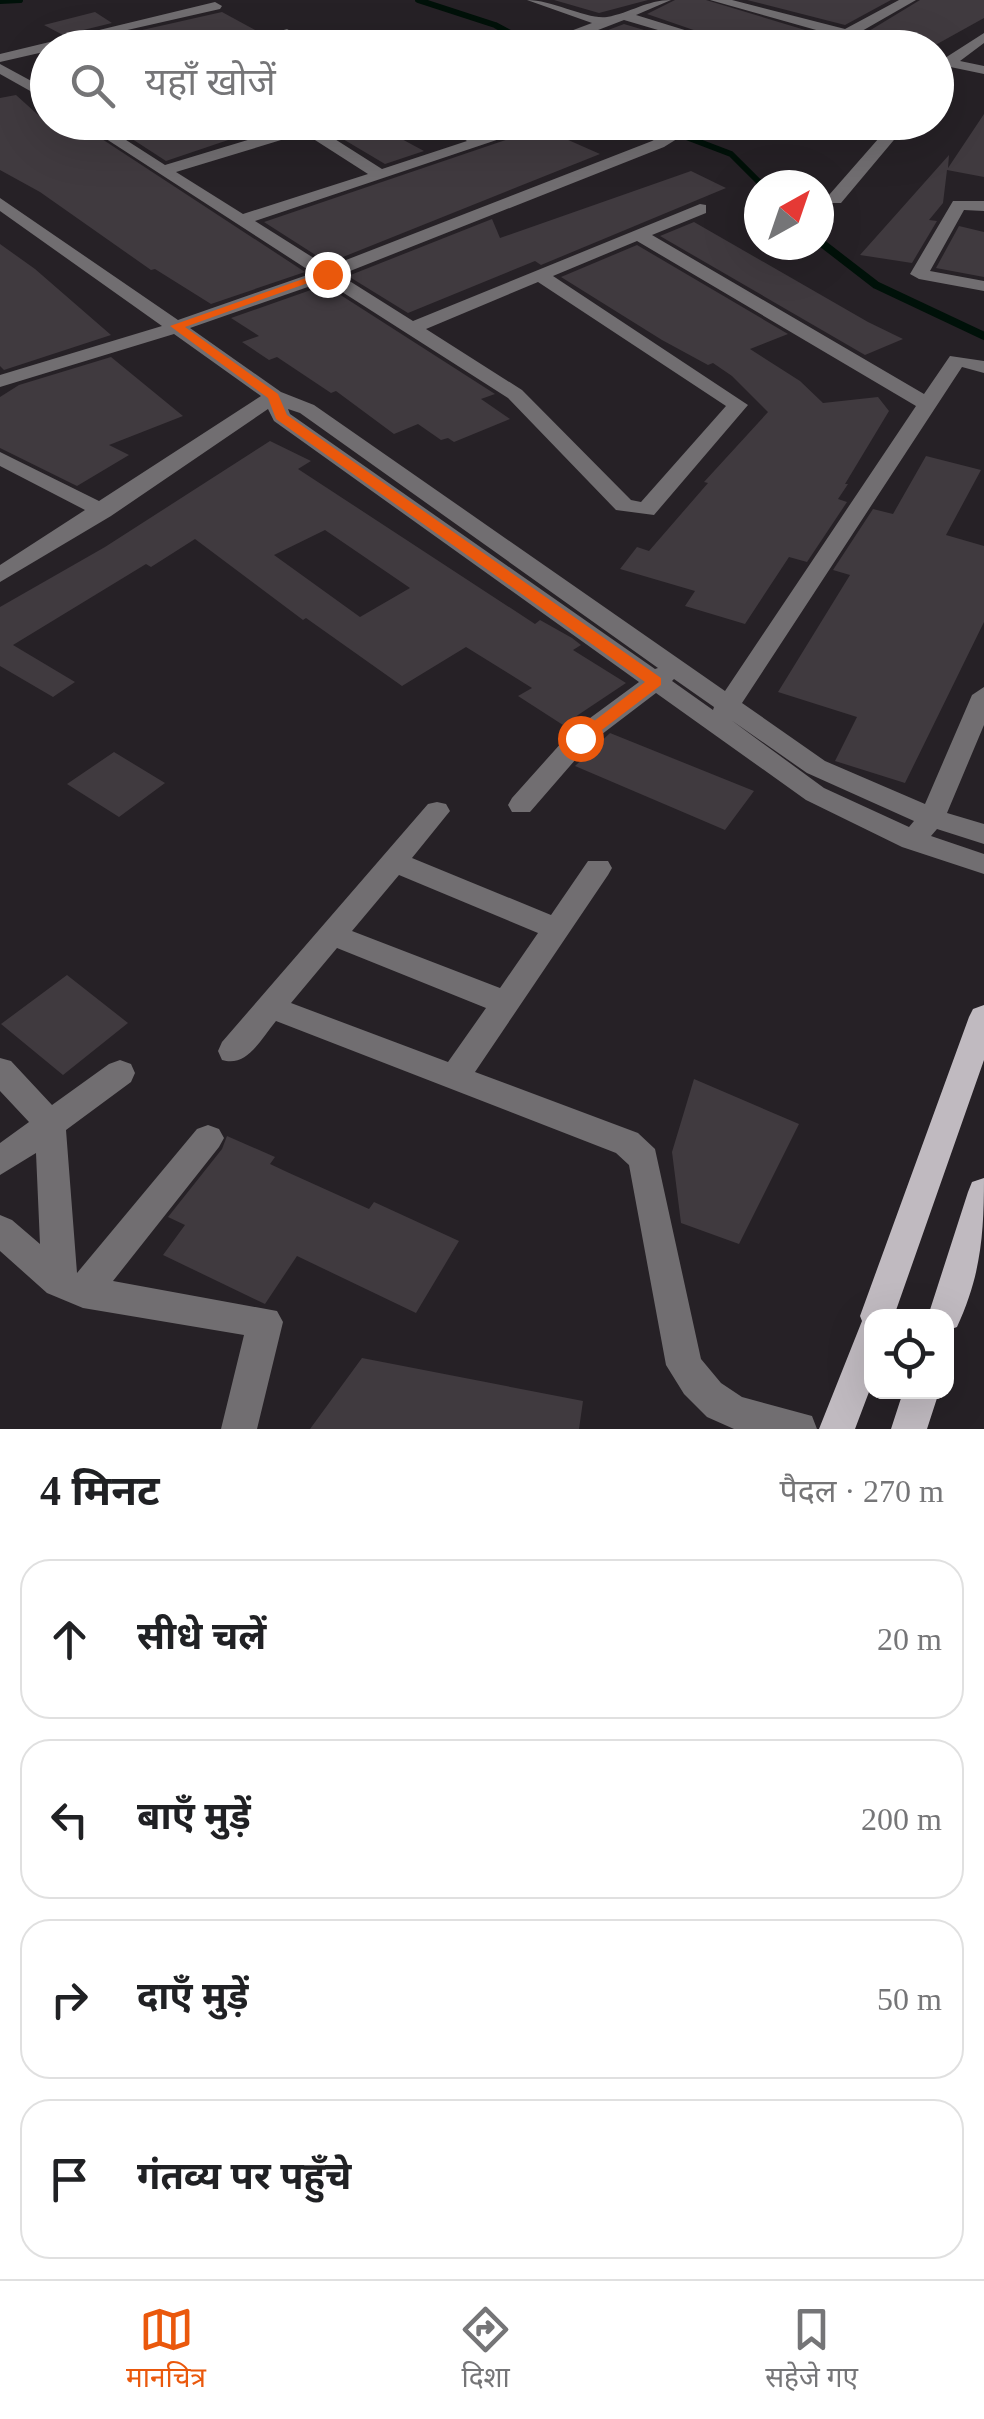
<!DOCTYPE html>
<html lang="hi">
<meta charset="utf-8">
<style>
:root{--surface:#fff;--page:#f6f6f6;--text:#202124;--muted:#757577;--line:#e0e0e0;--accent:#ea580c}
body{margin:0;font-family:"Times New Roman","Noto Sans Devanagari",serif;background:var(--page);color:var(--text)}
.controls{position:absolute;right:30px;bottom:30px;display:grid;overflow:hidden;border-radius:20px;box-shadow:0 10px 40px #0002}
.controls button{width:90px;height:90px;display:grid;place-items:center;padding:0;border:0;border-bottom:2px solid var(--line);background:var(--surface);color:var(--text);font:50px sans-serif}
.compass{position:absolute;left:744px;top:170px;width:90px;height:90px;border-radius:50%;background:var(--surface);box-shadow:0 10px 40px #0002;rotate:40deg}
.stop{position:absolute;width:30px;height:30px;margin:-22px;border:8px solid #ea580c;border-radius:50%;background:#fff}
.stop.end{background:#ea580c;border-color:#fff;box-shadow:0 2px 10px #0008}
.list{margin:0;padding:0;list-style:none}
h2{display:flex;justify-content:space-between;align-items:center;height:130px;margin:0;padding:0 40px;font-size:42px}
h2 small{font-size:32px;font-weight:400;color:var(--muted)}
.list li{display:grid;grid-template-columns:65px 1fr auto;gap:30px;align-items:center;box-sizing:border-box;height:160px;margin:0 20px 20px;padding:0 20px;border:2px solid var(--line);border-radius:30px}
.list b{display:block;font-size:38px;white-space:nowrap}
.list em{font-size:32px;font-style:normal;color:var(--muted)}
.icon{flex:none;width:55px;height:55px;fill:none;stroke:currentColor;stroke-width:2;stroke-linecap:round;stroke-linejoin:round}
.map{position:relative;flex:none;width:984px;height:1429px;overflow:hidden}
.search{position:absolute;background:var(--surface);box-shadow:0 10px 40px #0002;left:30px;right:30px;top:30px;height:110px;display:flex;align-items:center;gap:25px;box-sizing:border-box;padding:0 35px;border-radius:55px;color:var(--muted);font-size:38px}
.sheet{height:850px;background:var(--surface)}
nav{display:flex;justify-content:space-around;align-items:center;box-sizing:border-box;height:140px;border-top:2px solid var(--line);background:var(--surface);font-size:28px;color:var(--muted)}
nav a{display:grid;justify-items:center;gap:5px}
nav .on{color:var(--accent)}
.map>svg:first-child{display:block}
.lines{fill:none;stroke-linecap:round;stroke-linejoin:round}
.stream-far1{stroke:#001109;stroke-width:6}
.stream{stroke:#001109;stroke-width:8}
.building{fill:#403a3f;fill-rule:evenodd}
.minor{fill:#716e71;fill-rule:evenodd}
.major{fill:#c0bac0;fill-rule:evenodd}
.route{fill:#ea580c}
</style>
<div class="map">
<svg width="984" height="1429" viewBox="0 0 984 1429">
<rect width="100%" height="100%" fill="#262126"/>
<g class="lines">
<!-- stream-far1 -->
<path class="stream-far1" d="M 418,0 L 495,25 L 538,48
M 0,1 L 20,0
M 647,122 L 731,154 L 762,185"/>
<!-- stream -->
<path class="stream" d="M 819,241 L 876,285 L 984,336"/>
</g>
<!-- building -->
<path class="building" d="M 554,0 L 648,0 L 599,13 Z
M 675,0 L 706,0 L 825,36 L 810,48 L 746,48 L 647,14 Z
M 747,0 L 891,0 L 845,25 Z
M 920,0 L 984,0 L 984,18 L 930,48 L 899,48 L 864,34 Z
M 95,12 L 112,23 L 63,35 L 44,25 Z
M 222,12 L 257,31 L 192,48 L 80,44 Z
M 624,24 L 704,48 L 577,48 L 574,43 Z
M 16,95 L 46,122 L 76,122 L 305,272 L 211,304 L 155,269 L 151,270 L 40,192 L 0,170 L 0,98 Z
M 984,114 L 984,177 L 947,170 L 943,203 L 929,220 L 937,221 L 912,263 L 860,255 L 949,155 L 948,168 Z
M 106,122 L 222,122 L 240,136 L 166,161 Z
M 336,122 L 370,122 L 424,151 L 385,164 L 326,129 Z
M 541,128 L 600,154 L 328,263 L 264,222 Z
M 691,171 L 726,188 L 541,265 L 535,261 L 408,313 L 348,276 L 492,219 L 500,238 Z
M 694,222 L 868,322 L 903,339 L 865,355 L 660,236 Z
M 959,226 L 984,232 L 984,277 L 936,268 Z
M 0,244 L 35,269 L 111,335 L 4,370 L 0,366 Z
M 637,245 L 788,334 L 750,349 L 800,381 L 823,403 L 878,397 L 889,411 L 845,484 L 848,484 L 838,499 L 847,502 L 807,562 L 789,557 L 745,624 L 685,606 L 695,591 L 620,569 L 637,547 L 649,551 L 708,483 L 704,482 L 768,412 L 732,376 L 713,363 L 708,365 L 662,340 L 561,277 Z
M 325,285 L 495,394 L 481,399 L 510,419 L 454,442 L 448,438 L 441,440 L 418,424 L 394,434 L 336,391 L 331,393 L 277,357 L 269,360 L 242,342 L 259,336 L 231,318 Z
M 111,357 L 183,416 L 109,445 L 129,455 L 77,486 L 0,448 L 0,397 L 19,385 Z
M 270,441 L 311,461 L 298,469 L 535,624 L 540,620 L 572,638 L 581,645 L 573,650 L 626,683 L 563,725 L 518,696 L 532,688 L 466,647 L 402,686 L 306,618 L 303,620 L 195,539 L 151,567 L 146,564 L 13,645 L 75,682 L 53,697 L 0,666 L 0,607 L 105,547 ZM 325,530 L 410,588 L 360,617 L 274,555 Z
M 926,456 L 981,470 L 946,535 L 984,546 L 984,622 L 905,783 L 835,761 L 857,717 L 778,692 L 850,575 L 833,570 L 873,509 L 893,514 Z
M 610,733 L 754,791 L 725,830 L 575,766 Z
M 114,752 L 165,783 L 119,817 L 67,784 Z
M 67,975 L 128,1023 L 63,1075 L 1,1024 Z
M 694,1079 L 799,1124 L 739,1244 L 681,1223 L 672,1152 Z
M 227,1136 L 275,1157 L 270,1164 L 287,1172 L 369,1209 L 374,1202 L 459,1241 L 416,1313 L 297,1256 L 265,1304 L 163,1255 L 185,1225 L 168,1217 L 222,1149 Z
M 362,1358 L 583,1401 L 579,1429 L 310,1429 Z"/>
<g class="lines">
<!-- minor -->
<path class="minor" d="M 527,0 C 553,0 588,20 607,17 C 630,13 647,0 671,0 L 636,15 L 743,48 L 719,48 L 624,20 L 567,42 L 573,48 L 557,48 L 550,41 L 552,38 L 592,23 Z
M 710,0 L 732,0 L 845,29 L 899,0 L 916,0 L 855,35 L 896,48 L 871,48 L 845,41 L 832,48 L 814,48 L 834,35 Z
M 215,2 L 222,6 L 220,9 L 48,48 L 48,51 L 0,62 L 0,54 Z
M 287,29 L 320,48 L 302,48 L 285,38 L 249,48 L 224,48 Z
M 984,33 L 984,43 L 960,61 L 984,66 L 984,74 L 936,64 L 936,56 L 945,58 Z
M 0,64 L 48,90 L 48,101 L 0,74 Z
M 80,122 L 98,122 L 165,165 L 251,139 L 226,122 L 245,122 L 266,135 L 307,122 L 332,122 L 319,129 L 382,169 L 467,141 L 438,122 L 457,122 L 482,137 L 526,122 L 538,126 L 255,221 L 328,267 L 652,141 L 685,122 L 704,122 L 664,147 L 340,275 L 413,321 L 700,204 L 706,205 L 706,213 L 652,235 L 924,394 L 950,356 L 984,361 L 984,373 L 962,367 L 742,703 L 825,761 L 925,804 L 972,695 L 984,687 L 984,725 L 947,813 L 984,824 L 984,844 L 937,829 L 931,836 L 984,854 L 984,874 L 902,847 L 806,800 L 656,693 L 589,744 L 530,812 L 512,812 L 508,805 L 512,798 L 571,732 L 639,682 L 274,421 L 268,409 L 111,516 L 0,582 L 0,565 L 85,510 L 0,466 L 0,452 L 99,501 L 261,396 L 174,334 L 0,387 L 0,375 L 162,326 L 0,211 L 0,198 L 178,320 L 313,273 ZM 304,133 L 368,174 L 243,214 L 176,172 ZM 637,241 L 916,406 L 725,691 L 314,405 L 281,392 L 190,328 L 325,281 L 508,398 L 616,510 L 654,515 L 748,405 L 553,276 ZM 538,282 L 726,406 L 641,502 L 631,500 L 522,390 L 426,329 ZM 288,409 L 300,413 L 658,668 L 655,669 L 290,414 ZM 674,679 L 714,707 L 713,710 L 672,681 ZM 731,720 L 807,773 L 914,821 L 909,827 L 824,788 Z
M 893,122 L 909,122 L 841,203 L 829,203 L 829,195 Z
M 953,201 L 984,201 L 984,211 L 964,210 L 930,271 L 984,281 L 984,291 L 919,279 L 910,274 Z
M 437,802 L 446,804 L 450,811 L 412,858 L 551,915 L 588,861 L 608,861 L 612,868 L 608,875 L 475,1072 L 638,1133 L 655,1149 L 701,1359 L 721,1383 L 742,1397 L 812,1416 L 817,1429 L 734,1429 L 707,1417 L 684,1394 L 666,1365 L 629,1165 L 616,1153 L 276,1021 C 261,1039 247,1068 222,1060 L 218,1051 L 222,1042 L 428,804 ZM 399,875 L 538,933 L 500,988 L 352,931 ZM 337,948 L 486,1008 L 448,1062 L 291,1003 Z
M 0,1058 L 11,1061 L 52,1105 L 109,1064 L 120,1060 L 131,1064 L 135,1073 L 131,1082 L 66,1130 L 77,1273 L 197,1129 L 208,1125 L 219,1129 L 224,1138 L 219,1147 L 113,1281 L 277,1311 L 283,1322 L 257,1429 L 221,1429 L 244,1335 L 83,1308 L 47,1293 L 0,1251 L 0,1215 L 12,1220 L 40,1244 L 36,1153 L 0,1175 L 0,1143 L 29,1122 L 0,1091 Z"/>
<!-- major -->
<path class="major" d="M 984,1005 L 984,1060 L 894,1316 L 872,1316 L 872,1384 L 855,1429 L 819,1429 L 862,1321 L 860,1316 L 969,1017 L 973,1009 Z
M 984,1178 C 984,1234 981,1275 957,1327 L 946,1331 L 946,1316 L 928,1316 L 968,1192 L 972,1182 Z
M 903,1392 L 939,1392 L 927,1429 L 891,1429 Z"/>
</g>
<!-- route -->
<path class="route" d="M 323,272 L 333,274 L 185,327 L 278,394 L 287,415 L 661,678 L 661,685 L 586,742 L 574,742 L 572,738 L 645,682 L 276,419 L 268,398 L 170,326 Z"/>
</svg>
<div class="controls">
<button><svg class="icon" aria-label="locate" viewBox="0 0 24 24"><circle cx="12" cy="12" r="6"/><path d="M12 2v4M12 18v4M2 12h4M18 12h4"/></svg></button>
</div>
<svg class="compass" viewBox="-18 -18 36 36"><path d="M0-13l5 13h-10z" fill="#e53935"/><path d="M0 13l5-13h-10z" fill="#757577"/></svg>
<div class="stop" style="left:580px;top:738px"></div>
<div class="stop end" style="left:327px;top:274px"></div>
<div class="search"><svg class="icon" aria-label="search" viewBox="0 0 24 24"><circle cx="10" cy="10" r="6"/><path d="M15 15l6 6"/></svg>यहाँ खोजें</div>
</div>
<section class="sheet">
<h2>4 मिनट<small>पैदल · 270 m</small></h2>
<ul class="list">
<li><svg class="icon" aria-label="ahead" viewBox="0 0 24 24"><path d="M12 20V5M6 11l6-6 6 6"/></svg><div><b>सीधे चलें</b></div><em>20 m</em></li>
<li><svg class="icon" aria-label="left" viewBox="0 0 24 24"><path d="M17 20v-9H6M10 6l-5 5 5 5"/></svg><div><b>बाएँ मुड़ें</b></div><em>200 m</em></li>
<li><svg class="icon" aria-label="right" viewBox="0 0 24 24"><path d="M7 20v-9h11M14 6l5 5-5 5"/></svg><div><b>दाएँ मुड़ें</b></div><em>50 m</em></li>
<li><svg class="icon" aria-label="arrive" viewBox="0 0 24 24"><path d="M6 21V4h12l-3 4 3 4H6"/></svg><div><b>गंतव्य पर पहुँचे</b></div></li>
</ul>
</section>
<nav>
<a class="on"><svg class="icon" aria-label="map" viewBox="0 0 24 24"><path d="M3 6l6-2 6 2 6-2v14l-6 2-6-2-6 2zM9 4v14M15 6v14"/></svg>मानचित्र</a>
<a><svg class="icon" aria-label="directions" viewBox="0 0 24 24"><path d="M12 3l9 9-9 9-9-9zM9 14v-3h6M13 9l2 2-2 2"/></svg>दिशा</a>
<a><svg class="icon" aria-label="saved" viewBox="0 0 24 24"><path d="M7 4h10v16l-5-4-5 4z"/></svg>सहेजे गए</a>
</nav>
